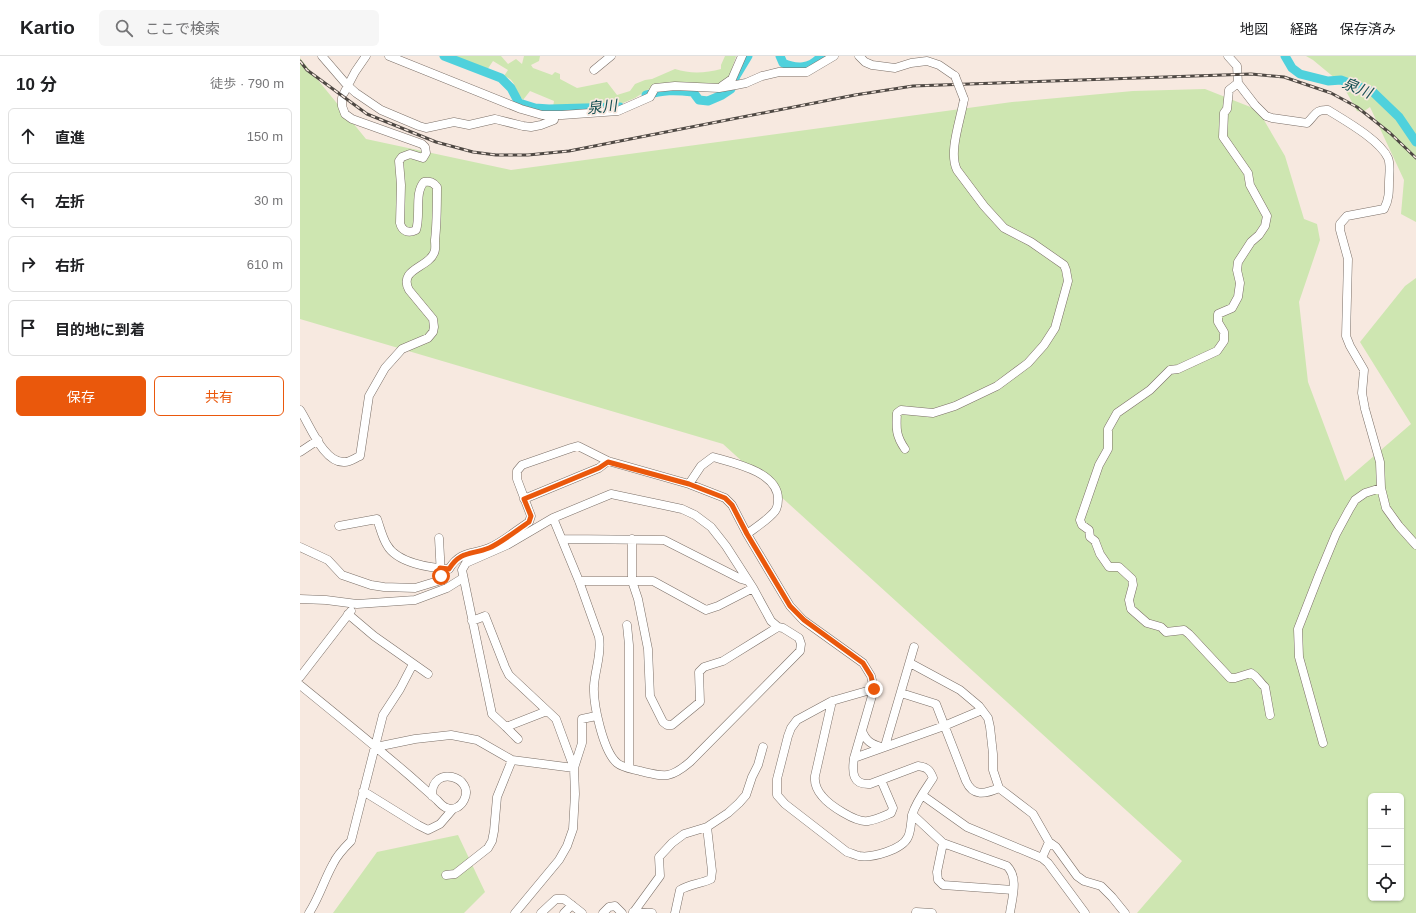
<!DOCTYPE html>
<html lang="ja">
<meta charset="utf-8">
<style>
:root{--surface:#fff;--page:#f6f6f6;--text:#202124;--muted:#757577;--line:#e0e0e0;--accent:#ea580c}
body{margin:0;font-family:Helvetica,"Noto Sans JP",sans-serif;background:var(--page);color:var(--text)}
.controls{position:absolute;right:12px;bottom:12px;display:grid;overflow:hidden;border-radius:6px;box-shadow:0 1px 3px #0004}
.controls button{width:36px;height:36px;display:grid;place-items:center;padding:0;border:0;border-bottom:1px solid var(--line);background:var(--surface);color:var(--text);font:20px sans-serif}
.stop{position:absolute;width:12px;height:12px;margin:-9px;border:3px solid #ea580c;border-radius:50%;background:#fff}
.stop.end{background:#ea580c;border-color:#fff;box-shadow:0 1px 4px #0008}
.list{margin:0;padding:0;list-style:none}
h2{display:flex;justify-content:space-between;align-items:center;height:52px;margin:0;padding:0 16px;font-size:17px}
h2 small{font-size:13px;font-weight:400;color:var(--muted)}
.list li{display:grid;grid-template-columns:26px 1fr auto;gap:12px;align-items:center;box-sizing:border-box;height:56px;margin:0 8px 8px;padding:0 8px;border:1px solid var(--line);border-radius:6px}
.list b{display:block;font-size:15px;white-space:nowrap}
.list em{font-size:13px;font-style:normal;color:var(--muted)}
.actions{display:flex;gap:8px;padding:12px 16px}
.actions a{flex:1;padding:9px 0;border:1px solid var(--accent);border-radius:6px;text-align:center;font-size:14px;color:var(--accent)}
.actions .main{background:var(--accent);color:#fff}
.icon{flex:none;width:22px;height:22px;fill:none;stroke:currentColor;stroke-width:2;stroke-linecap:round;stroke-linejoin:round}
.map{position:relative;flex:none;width:1116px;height:857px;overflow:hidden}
header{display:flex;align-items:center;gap:24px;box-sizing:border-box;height:56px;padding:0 20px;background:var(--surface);border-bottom:1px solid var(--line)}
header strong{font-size:19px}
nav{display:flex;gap:22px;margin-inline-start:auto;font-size:14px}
.search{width:280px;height:36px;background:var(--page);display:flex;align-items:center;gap:10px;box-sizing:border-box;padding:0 14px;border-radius:6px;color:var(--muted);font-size:15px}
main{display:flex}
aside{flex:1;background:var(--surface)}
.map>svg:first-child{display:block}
.green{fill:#cee6b1;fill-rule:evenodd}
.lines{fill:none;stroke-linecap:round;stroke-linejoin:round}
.river{stroke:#4fd1dc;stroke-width:9}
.minor-casing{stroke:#7b6f67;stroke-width:9}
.minor{stroke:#fff;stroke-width:8}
.rail-casing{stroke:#4e4843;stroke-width:3}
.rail{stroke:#f7e9e0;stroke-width:1.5;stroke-dasharray:4.5;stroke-linecap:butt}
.minor-bridge-casing{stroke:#7b6f67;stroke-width:9;stroke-linecap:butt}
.minor-bridge{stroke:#fff;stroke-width:8}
.route{stroke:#ea580c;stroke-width:5}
.labels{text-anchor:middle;stroke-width:3.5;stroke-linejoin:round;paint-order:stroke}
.water-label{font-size:15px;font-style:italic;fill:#174f53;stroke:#f7e9e0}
</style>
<header>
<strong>Kartio</strong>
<div class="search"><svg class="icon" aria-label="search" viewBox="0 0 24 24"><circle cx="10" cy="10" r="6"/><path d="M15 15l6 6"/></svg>ここで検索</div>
<nav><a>地図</a><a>経路</a><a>保存済み</a></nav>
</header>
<main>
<aside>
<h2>10 分<small>徒歩 · 790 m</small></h2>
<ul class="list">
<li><svg class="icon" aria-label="ahead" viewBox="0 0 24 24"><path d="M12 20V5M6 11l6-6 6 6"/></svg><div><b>直進</b></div><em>150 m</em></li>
<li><svg class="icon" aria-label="left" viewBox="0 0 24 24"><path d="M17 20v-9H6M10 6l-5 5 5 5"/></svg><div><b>左折</b></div><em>30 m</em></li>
<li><svg class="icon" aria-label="right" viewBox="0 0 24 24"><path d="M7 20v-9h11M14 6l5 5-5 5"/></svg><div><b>右折</b></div><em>610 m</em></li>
<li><svg class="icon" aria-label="arrive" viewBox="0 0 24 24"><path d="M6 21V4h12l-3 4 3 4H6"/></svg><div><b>目的地に到着</b></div></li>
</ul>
<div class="actions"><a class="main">保存</a><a>共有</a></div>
</aside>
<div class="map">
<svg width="1116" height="857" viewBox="0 0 1116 857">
<rect width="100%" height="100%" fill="#f7e9e0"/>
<!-- green -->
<path class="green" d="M 149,0 L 201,0 L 208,8 L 216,3 L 222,8 L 224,0 L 240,0 L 239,5 L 231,9 L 233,12 L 252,19 L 255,16 L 260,18 L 260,23 L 277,32 L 307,26 L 317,39 L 330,35 L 335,28 L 345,24 L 352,23 L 375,13 C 390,18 406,17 421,13 L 421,9 L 425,0 L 436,0 L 429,22 L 417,30 L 352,31 L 335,42 L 318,49 L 259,52 L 253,51 L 254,45 L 230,35 L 223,44 C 213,34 218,25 204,20 L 208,14 L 193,5 L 187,14 Z
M 1006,0 L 1116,0 L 1116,166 L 1101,158 L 1104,124 L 1070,51 L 1063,56 L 1057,55 L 1042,28 L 1013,4 Z
M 0,2 L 66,83 L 211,114 L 712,46 L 833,35 L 905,33 L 958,54 L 985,100 L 1004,163 L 1017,168 L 1020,184 L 999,246 L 1008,326 L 1045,425 L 1111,368 L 1060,286 L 1105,230 L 1116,222 L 1116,857 L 837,857 L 882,805 L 423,388 L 0,263 ZM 1071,740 L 1101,740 L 1101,842 L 1071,842 Z
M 158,779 L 185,836 L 164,857 L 33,857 L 77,796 Z"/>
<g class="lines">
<!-- river -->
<path class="river" d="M 144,0 L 201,22 L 211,32 L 219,47 L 235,52 L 249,53 L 320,51
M 480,0 L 483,7 C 496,13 511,13 521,0
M 985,0 L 992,12 L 1000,18 L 1028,25 L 1041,24 L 1073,36 L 1099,61 L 1116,86
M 346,39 C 364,34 374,34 393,36 L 399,44 L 408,45 L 422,39 L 431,33 L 436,20 L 448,0"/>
<defs>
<path id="minor" d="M 22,0 L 47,29 L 56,37 L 81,54 L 119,70 L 126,72 L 154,66 L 169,69 L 195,63 L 223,70 L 231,71 L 241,69 L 254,64 L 254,59
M 89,0 L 221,53 L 242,59 L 262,59 L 318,55 L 350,41 L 355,32 L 375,30 L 419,32 L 436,29 L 446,27 L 462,20 L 479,16 L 507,16 L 534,0
M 559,0 L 565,6 L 572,9 L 595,12 L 611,7 L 627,5 L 639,9 L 655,20
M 928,0 L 937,10 L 938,27 L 955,49 L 966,60 L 972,62 L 1007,67 C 1015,60 1015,53 1028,54 C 1044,64 1080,84 1088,102 C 1091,109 1089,119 1089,126 C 1089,136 1089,144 1084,153 L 1047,160 L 1040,168 L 1040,174 L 1048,203 L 1046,280 L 1050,290 L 1064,314 L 1062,337 L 1065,353 L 1080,406 L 1081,432 L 1086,452 L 1099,470 L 1116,489
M 294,14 L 311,0
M 938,27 L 929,34 L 927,53 L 924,57 L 923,81 L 948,117 L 950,129 L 967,160 L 965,170 L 959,179 L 951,186 L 938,206 L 937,214 L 940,227 L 938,241 L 932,252 L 918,258 L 918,266 L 924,276 L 924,285 L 917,295 L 878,313 L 870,314 L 850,334 L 817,357 L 808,373 L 808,393 L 799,409 L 780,464 L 782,469 L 789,474 L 790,481 L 795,485 L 800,498 L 809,511 L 819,511 L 832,523 L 833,529 L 829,544 L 831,553 L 847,567 L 861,571 L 866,576 L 884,574 L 889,578 L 930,622 L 935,622 L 951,617 C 959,622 959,626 965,631 L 970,659
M 422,30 L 432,23 L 442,0
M 44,37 L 55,16 L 66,0
M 0,354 C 10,369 24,408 45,406 C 50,406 55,402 60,400 L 69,340 L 85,312 L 102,293 L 128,282 L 133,276 L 134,271 L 133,263 L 109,234 C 98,213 128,212 134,197 C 136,194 135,188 135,184 C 137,167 137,149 137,131 C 133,126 130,125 124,126 C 114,137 121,160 116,174 C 108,178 102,175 100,167 L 101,129 L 99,105 L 102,101 L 110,98 L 123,102 L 126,97 L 125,91 L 122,88 L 52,63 L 45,58 L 42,50 L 42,42
M 605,393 C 596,380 596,373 597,357 L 601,354 L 633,357 L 655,350 L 697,330 L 728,307 L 744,289 L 755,272 L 768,225 L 766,214 L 764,209 L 731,186 L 704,172 L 684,150 L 657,114 C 648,96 661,63 664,43
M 0,396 L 18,384
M 389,428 L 401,410 L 413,401 C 434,407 478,416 478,443 C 478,447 478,451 475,455 C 469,463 455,472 447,478
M 224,443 L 299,412 L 308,405
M 39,470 L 77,463 C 80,471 82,481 87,489 C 97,507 130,512 149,513 C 161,494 172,499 189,492 C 201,487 217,474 229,466 L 231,460 L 217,423 L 217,415 L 222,409 L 271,392 L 278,390 L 308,405 L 389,428 L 425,442 L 432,449 L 447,478 L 490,550 L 503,564 L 563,607 L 571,620 L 574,633 L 554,702 C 552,716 552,729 570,728 L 618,710 C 627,711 630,714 633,722 C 625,734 616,746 612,759 C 611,766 611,775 608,781 C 602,794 572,802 559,800 C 555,799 551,797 547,796 L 485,748 L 477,739 L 477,723 L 488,680 L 491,672 L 497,664 L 532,645 L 574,633
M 262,483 L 364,484 L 441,523 L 448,525
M 332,483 L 332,525 L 338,543 L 348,593 L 350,640 L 363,666 L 367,669 L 372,669 L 400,646 L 399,616 L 404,611 L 423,605 L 478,571
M 0,491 L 28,504 L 42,519 L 71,529 L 84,531 L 115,532 L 138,525 L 141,520 L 139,482
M 279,525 L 353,525 L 406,554 L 418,550 L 453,532
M 0,543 L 26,544 L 57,548 L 115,544 L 147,532 L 163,522
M 48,558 L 74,580 L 128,618
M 172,565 L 185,560 L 205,611 L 209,619 L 256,663 L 274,712 L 275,738 L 273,773 L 267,790 L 259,804 L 215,857
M 327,569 L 329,589 L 329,712
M 610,607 L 660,634 L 679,650 L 688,662 L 690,671 L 693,698 L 693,714 L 699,732 L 733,758 L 749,786 L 756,791 L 777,820 L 784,825 L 801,830 L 812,841 L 825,857
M 0,621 L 51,555
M 0,629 C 37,659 74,689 110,720 C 119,728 128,736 137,744 C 140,747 143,751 147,752 C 154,755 161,750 164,744 C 176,721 131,707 132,740
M 601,637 L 636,648 L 666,725 C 673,741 685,738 699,732
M 532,645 L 515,720 C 514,728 517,734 522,740 C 529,749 556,767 568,765 C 576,764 584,760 591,757 L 593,752 L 581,724
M 206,671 L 192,658 L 162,514 L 166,507 L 207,489 L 253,462 L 311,438 L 382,453 L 395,459 L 411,471 L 426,490 L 453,532 L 471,565 L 478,571 L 483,572 L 499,582 L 501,588 L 500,595 L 390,706 C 370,723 365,721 340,715 C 333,713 323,712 317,707 C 303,695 293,648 294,630 C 295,613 302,598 299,581 L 279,525 L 253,462
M 562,675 C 566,685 571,688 581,691
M 218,683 L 206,671 L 247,655
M 1023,687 L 999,601 L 998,573 L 1019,519 L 1036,478 L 1049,454 L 1055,444 L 1065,437 L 1081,432
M 585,690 L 614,591
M 76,691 L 115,683 L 151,679 L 177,684 L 212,704 L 274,712
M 554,702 L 644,670 L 682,654
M 274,712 L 282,687 L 282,663 L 296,660
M 63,735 L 118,769 L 128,774 L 140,768 L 153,753
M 622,739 L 667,771 L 742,802 L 748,807 L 785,857
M 613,759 L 643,787 L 707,810 C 719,822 712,842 710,857
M 643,787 L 637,816 L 638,824 L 643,829 L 713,834
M 742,802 L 749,786
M 146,819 L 155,818 L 188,792 L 192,785 L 194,775 L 197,741 L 212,704
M 333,856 L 352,857
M 616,856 L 632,857
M 9,857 C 19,842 24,824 33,808 C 37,799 44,792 51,785 L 83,659 L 100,633 L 113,608
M 241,857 L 256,843 L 264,843 L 282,857
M 264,857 L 272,849
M 303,857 L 309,851 L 315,850 L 322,857
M 333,857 L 360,820 L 359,801 L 372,787 L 384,778 L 407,771 L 428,757 L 439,747 L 446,739 L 452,721 L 458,709 L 463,691
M 375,857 L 380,834 C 390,828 400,828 411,823 L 412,815 L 407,771"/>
</defs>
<!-- minor casing -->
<use href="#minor" class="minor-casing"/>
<!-- minor -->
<use href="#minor" class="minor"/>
<defs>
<path id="rail" d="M 0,5 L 7,14 L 67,58 L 136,86 L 173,96 L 196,99 L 228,99 L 269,95 L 555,39 L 613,30 L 951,18 L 984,21 L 1031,37 L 1057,51 L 1090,77 L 1116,102"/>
</defs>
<!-- rail casing -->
<use href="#rail" class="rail-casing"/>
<!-- rail -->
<use href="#rail" class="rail"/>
<defs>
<path id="minor-bridge" d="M 655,20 L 664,43"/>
</defs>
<!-- minor-bridge casing -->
<use href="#minor-bridge" class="minor-bridge-casing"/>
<!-- minor-bridge -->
<use href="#minor-bridge" class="minor-bridge"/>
</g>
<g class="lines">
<!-- route -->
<path class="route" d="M 141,520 L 140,512 L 149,513 C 161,494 172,499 189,492 C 201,487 217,474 229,466 L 231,460 L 224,443 L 299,412 L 308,406 L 389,428 L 425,442 L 432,449 L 447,478 L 490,550 L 504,564 L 563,607 L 571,620 L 574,633"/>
</g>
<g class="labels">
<!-- water labels -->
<g class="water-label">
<text transform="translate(1057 32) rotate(22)" y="5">泉川</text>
<text transform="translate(302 51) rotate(-6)" y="5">泉川</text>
</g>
</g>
</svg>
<div class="controls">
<button>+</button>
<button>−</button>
<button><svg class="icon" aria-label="locate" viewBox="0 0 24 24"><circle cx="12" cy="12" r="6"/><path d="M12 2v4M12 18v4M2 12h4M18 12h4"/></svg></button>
</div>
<div class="stop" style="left:141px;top:520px"></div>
<div class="stop end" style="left:574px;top:633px"></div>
</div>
</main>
